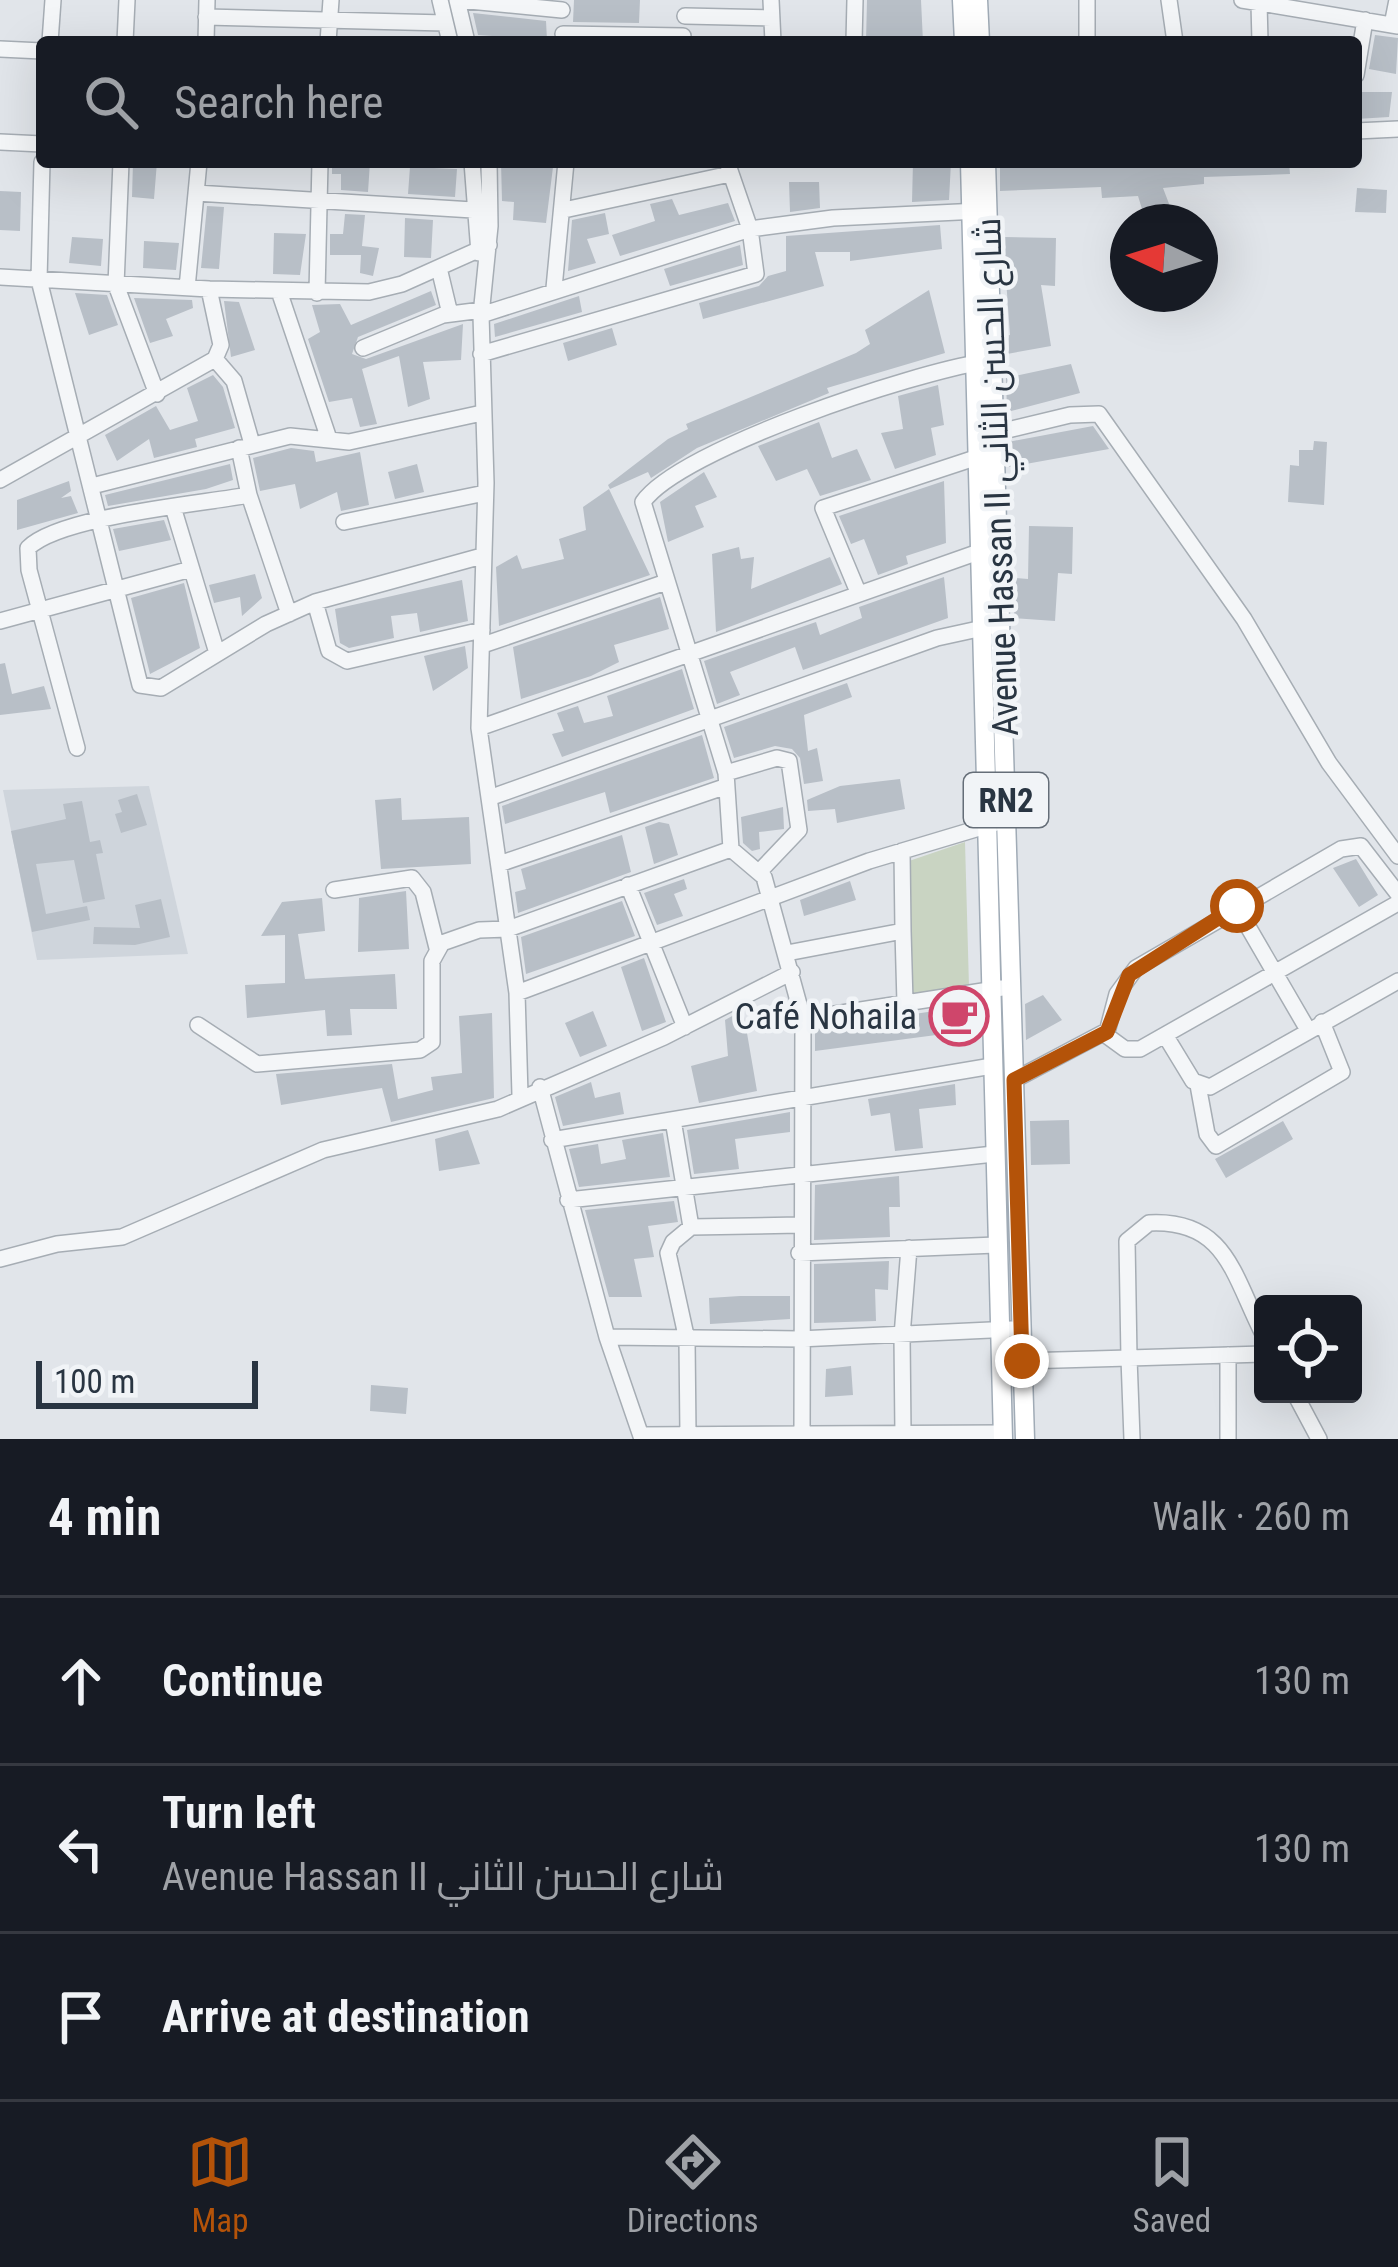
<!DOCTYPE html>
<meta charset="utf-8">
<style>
:root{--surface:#171b24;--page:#20242c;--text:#f1f3f6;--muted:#9ea1a6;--line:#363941;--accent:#b45309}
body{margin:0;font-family:"Roboto Condensed",Cairo,sans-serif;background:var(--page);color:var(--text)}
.controls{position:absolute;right:36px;bottom:36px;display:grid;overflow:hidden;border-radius:12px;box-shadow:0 12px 48px #0002}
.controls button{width:108px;height:108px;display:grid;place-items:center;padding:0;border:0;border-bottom:3px solid var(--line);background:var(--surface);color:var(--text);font:60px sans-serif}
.compass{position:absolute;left:1110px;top:204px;width:108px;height:108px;border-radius:50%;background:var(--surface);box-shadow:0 12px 48px #0002;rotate:274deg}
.scale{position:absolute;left:36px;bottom:30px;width:222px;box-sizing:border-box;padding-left:12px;border:6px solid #293542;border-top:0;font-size:33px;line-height:42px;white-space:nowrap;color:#293542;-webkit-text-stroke:9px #f1f4f7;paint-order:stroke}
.stop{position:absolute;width:36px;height:36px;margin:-27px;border:9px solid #b45309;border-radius:50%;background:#fff}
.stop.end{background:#b45309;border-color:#fff;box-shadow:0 3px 12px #0008}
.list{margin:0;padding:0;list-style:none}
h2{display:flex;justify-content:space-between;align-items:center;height:156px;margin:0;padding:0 48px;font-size:51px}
h2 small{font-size:39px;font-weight:400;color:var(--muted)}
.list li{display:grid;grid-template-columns:78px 1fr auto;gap:36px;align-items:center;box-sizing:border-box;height:168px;padding:0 48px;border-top:3px solid var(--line)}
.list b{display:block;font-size:45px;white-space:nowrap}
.list p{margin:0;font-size:39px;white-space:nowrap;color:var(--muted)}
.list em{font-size:39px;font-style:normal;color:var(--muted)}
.icon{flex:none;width:66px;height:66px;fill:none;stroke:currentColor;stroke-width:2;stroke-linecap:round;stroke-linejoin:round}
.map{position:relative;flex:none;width:1398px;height:1439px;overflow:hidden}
.search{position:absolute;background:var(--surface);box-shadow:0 12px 48px #0002;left:36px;right:36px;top:36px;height:132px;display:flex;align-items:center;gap:30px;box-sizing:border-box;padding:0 42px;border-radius:12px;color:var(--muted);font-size:45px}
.sheet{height:660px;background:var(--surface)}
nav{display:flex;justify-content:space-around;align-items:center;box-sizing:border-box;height:168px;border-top:3px solid var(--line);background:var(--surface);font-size:33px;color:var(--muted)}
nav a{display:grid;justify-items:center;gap:6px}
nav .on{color:var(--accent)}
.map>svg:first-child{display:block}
.built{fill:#cfd5dc}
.green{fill:#c9d4c2}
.building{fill:#b8bfc7}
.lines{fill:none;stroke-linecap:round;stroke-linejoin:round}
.minor-casing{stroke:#a6adb4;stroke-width:18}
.major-casing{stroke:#a0abb6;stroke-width:21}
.minor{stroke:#f4f6f8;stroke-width:15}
.major{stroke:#fff;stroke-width:18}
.route{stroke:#b45309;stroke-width:15}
.labels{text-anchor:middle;stroke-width:9;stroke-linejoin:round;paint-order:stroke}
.shield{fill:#f1f4f7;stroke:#656e78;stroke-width:3}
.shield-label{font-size:33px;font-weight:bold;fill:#293542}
.street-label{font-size:36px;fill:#293542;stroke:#f1f4f7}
.poi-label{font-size:36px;fill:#293542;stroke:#f1f4f7;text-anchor:end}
</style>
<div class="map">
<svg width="1398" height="1439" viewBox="0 0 1398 1439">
<rect width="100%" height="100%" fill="#e1e5ea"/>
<!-- built -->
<path class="built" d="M 149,786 L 188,954 L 37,960 L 3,790 Z"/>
<!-- green -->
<path class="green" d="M 965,842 L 969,987 L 910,997 L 909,861 Z"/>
<!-- building -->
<path class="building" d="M 574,0 L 640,0 L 639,23 L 573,22 Z
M 867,0 L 921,0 L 923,42 L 866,42 Z
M 473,13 L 546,21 L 547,40 L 478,35 Z
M 1375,35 L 1398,38 L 1396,74 L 1369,69 Z
M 1359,92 L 1392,92 L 1389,117 L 1356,119 Z
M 133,162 L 157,162 L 154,199 L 132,197 Z
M 332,162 L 370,162 L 368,192 L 341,190 L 341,174 L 332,174 Z
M 501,162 L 553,167 L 546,223 L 513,220 L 514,202 L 502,201 Z
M 913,162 L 951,162 L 949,200 L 912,202 Z
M 1000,162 L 1289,162 L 1290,174 L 1204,177 L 1204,184 L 1163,188 L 1176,222 L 1146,222 L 1138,196 L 1102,198 L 1101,187 L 1000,191 Z
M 410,167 L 457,169 L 455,197 L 408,194 Z
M 789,182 L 819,182 L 820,208 L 790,212 Z
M 1357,188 L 1387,190 L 1386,213 L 1355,212 Z
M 0,191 L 21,192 L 20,231 L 0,230 Z
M 672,199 L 679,215 L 728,203 L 735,221 L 620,256 L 612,235 L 655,221 L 650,204 Z
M 207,206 L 224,207 L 219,269 L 201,268 Z
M 605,213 L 609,234 L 587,239 L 596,263 L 568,271 L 572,220 Z
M 345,214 L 365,215 L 362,246 L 379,248 L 373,276 L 360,273 L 361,255 L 330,255 L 330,234 L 343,234 Z
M 405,218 L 433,220 L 431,258 L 404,257 Z
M 940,225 L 942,249 L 850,261 L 850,252 L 815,252 L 824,286 L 703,319 L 699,303 L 759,286 L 768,276 L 786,271 L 786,236 Z
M 274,233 L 306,234 L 300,275 L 273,274 Z
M 72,237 L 103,239 L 101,266 L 69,263 Z
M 1003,237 L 1056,238 L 1055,286 L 1041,285 L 1051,346 L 1007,354 L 1005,336 L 1010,335 Z
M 144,241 L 179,243 L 176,270 L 143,268 Z
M 740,245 L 743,265 L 670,286 L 664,269 Z
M 929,290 L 945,353 L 827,388 L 829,393 L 697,448 L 651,478 L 648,472 L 610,489 L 608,485 L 668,439 L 688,429 L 686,424 L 856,353 L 870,344 L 865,330 Z
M 431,291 L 436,305 L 358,337 L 352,354 L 366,359 L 463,324 L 461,360 L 423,362 L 430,399 L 408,407 L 399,356 L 362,369 L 377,424 L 360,427 L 352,398 L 329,402 L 308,339 L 320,332 L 312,305 L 340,304 L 351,325 Z
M 75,293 L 107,295 L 118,325 L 89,335 Z
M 579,296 L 582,312 L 495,337 L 494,324 Z
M 134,298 L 192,300 L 193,308 L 166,319 L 173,336 L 150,343 Z
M 224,301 L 239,302 L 255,350 L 231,357 Z
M 612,328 L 617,345 L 568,361 L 563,343 Z
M 1071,364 L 1080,393 L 1007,412 L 1006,378 Z
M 213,375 L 223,387 L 235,428 L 195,439 L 197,447 L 154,458 L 149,439 L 117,461 L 105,435 L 156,406 L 170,430 L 198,421 L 187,388 Z
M 938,385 L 944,425 L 931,428 L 936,455 L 895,469 L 881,433 L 903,429 L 898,396 Z
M 819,422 L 832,458 L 857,449 L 871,480 L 820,496 L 807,469 L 776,481 L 758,446 Z
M 1093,426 L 1109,449 L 1009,467 L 1008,442 Z
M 1314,441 L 1327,442 L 1324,505 L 1288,502 L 1290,465 L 1299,466 L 1299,450 L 1313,450 Z
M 291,448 L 314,451 L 316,462 L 360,452 L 369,505 L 341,511 L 337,492 L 300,509 L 295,484 L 260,491 L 253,458 Z
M 230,464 L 233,480 L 206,489 L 108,506 L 105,495 Z
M 417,464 L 424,492 L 395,499 L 388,472 Z
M 704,472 L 717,497 L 695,506 L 704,527 L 668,542 L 660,502 Z
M 69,481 L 71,491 L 61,498 L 71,496 L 78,513 L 17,530 L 17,500 Z
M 944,481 L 946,543 L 906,556 L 908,564 L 878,575 L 864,539 L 851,544 L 839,516 Z
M 609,489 L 650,575 L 499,626 L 496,567 L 517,555 L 522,569 L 564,559 L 559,539 L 586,530 L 583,507 Z
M 164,520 L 171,540 L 119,551 L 113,529 Z
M 1029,526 L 1073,527 L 1072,574 L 1058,573 L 1055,621 L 1014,618 L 1016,578 L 1028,579 Z
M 739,547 L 741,559 L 754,557 L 751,589 L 830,557 L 842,584 L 716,632 L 712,554 Z
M 255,574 L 262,598 L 242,616 L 240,597 L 214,603 L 209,585 Z
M 944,577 L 948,618 L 803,670 L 795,647 L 730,672 L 740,695 L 717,704 L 704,661 L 816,622 L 820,635 L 862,618 L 859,607 Z
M 462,580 L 468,621 L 420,632 L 417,613 L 391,616 L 394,638 L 349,648 L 340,643 L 335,609 Z
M 184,583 L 200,648 L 150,674 L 131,598 Z
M 660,597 L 669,629 L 614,645 L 619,662 L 591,676 L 521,699 L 513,647 Z
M 465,646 L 468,668 L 433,691 L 424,656 Z
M 5,663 L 12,694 L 44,686 L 51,709 L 0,715 L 0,664 Z
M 682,669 L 694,709 L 562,757 L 552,734 L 564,731 L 557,713 L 578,706 L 584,723 L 613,716 L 607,696 Z
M 847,683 L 852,697 L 804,715 L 808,751 L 817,748 L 823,781 L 804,784 L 800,758 L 792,749 L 775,746 L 734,758 L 724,727 Z
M 702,735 L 714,778 L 610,813 L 605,792 L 505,824 L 502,806 Z
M 900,779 L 905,809 L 837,823 L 835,809 L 808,811 L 807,800 L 840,786 Z
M 137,794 L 147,825 L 121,833 L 115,814 L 122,812 L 118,800 Z
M 401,798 L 402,820 L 469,817 L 471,864 L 381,869 L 375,800 Z
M 82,801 L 90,842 L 100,840 L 103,853 L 96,854 L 105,899 L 83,903 L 74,860 L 36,864 L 46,914 L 87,906 L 90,920 L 32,932 L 11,831 L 66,819 L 63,804 Z
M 783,807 L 784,829 L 759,832 L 760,849 L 752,851 L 743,843 L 741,817 Z
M 659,822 L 669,824 L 678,855 L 654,864 L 645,827 Z
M 622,835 L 631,872 L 518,913 L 515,892 L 526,889 L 521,869 Z
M 1356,859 L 1378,895 L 1359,907 L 1333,868 Z
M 684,879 L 687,889 L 674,894 L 683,916 L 657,925 L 644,893 Z
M 850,881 L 856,900 L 804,916 L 800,900 Z
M 406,891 L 409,949 L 358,952 L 359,898 Z
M 322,898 L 325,931 L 298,934 L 305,979 L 395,974 L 397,1009 L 350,1009 L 352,1035 L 327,1036 L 325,1010 L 247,1018 L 245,985 L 285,983 L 285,935 L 261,936 L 282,902 Z
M 161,899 L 170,937 L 135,945 L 93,944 L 94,927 L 140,928 L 135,905 Z
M 622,901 L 635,936 L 526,974 L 521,937 Z
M 644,958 L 666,1022 L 642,1031 L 621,967 Z
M 1043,995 L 1062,1020 L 1026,1040 L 1025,1004 Z
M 974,1005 L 974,1030 L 815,1051 L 815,1029 Z
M 743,1010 L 757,1091 L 699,1103 L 691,1066 L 728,1056 L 725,1020 Z
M 593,1011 L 607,1046 L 580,1057 L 565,1023 Z
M 492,1013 L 494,1098 L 391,1122 L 382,1088 L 281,1105 L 276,1074 L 392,1064 L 398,1099 L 433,1090 L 431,1077 L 462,1073 L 459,1016 Z
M 591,1082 L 595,1098 L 620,1092 L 624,1114 L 563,1126 L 555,1097 Z
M 955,1084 L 956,1105 L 919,1109 L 923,1148 L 895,1151 L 890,1113 L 871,1116 L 868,1099 Z
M 790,1112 L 790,1132 L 735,1139 L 739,1169 L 694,1174 L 687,1130 Z
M 1069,1120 L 1070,1164 L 1031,1165 L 1030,1121 Z
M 1283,1121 L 1293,1139 L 1226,1178 L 1215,1159 Z
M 468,1130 L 480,1164 L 439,1171 L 435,1139 Z
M 663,1133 L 670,1177 L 579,1187 L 569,1149 L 598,1144 L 601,1164 L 626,1159 L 622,1140 Z
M 899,1176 L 900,1207 L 889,1207 L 890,1237 L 814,1240 L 815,1185 Z
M 674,1201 L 678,1222 L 648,1226 L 654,1257 L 634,1259 L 642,1297 L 609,1297 L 585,1210 Z
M 889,1261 L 888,1290 L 875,1289 L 876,1321 L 814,1323 L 814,1264 Z
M 740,1296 L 790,1296 L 790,1319 L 710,1324 L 709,1298 Z
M 851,1366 L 853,1395 L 825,1397 L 826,1369 Z
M 371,1385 L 408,1388 L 406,1414 L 370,1411 Z"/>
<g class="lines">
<defs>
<path id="minor" d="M 440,0 L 450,42
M 457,0 L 467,42
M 459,0 L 562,10
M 771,0 L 773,42
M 1087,0 L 1087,42
M 1169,0 L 1175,42
M 1242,0 L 1398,26
M 1259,3 L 1260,42
M 685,16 L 771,18
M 206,17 L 445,23
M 1392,25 L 1397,0
M 563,34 L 683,36
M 50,42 L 53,0
M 125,42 L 127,0
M 206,42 L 207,0
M 328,42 L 331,0
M 854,42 L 855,0
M 0,49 L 42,51
M 1356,75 L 1365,20
M 1356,131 L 1398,129
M 0,142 L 42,144
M 42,162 L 39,280 L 140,685 L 161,688 L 266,624 L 315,602 L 482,556
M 121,162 L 116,285 L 157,394
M 472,162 L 479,253
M 489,162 L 490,226 L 481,315 L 486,483 L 479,728 L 517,993 L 520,1095
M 196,193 L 473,210
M 564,210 L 730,174
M 439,268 L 450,314
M 0,277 L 209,289
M 187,288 L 199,162
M 554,288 L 566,162
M 279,291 L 329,439
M 317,293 L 320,162
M 481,315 L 750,229 L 833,218 L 979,211
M 363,348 L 443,315 L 482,310
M 481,354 L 756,274 L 750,229 L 727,162
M 215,359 L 234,381 L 252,444
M 995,433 L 1070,415 L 1099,414 L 1244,619 L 1329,763 L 1398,856
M 239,448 L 249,495
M 0,480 L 215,359 L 221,345 L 209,289 L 369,292 L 402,284 L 489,245
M 92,486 L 290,436 L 349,442 L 482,413
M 173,507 L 217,653
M 344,522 L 485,493
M 858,592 L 823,508 L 981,456
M 315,602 L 329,651 L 347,661 L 482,630
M 0,621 L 191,569
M 483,645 L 666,582
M 479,728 L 990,548
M 77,748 L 29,570 L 28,548 C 60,516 200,504 249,495 L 289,614
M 726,773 L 777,758 L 789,761 L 799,830 L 760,871
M 489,798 L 937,638 L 992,626
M 499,864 L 724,787
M 628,885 L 685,1027
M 334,890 L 412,878 L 423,892 L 437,948
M 1236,906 L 1308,1030
M 903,931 L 905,1003
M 787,953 L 903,931 L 902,851
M 517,993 L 869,861 L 1006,820
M 803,1019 L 1002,988
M 198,1025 L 257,1064 L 420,1050 L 432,1042 L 432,961 L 442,943 L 479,930 L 508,929 L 731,849
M 1107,1032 L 1117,994 L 1136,968 L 1341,849 L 1361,846 L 1398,894
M 1165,1035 L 1193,1081 L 1210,1087 L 1398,981
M 1014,1080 L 1103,1033 L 1125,1049 L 1140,1049 L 1398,903
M 1198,1085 L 1207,1134 L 1216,1146 L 1342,1072 L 1322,1022
M 540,1087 L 607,1337 L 642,1439
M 673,1120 L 691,1227 L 673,1242 L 668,1253 L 687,1340 L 688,1435
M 552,1140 L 992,1066
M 568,1200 L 994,1154
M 691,1227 L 800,1225
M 799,1253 L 996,1245
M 0,1259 L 57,1244 L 122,1237 L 323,1150 L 498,1109 L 664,1037 L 792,972
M 607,1337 L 799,1339 L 1012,1329
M 1228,1355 L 1228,1439
M 1022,1361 L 1129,1358 L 1127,1241 L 1149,1223 C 1226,1219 1233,1275 1263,1334
M 1295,1394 L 1319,1439
M 903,1434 L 902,1336 L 909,1248
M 641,1435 L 1003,1433
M 802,1436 L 803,1019 L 764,877 L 731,849 L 726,773 L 643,502 C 680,449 915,372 983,362
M 1132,1439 L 1129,1358 L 1263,1354"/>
<path id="major" d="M 962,0 L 964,42
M 978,0 L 980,42
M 970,162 L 1003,1439
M 986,162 L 1025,1439"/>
</defs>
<!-- minor casing -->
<use href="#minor" class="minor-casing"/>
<!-- major casing -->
<use href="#major" class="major-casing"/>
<!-- minor -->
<use href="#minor" class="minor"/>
<!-- major -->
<use href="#major" class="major"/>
</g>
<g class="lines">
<!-- route -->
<path class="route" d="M 1022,1361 L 1014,1080 L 1107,1032 L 1129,975 L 1237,906"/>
</g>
<!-- icons -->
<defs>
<symbol id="cafe-ring" viewBox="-11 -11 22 22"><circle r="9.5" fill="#f1f4f7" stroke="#cf466b" stroke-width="1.5"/><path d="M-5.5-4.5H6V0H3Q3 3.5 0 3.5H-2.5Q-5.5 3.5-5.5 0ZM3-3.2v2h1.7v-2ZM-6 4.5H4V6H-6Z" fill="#cf466b"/></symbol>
</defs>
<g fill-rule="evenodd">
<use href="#cafe-ring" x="926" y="983" width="66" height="66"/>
</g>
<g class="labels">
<!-- shield labels -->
<rect class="shield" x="964" y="773" width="84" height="54" rx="9"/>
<g class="shield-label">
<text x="1006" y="812">RN2</text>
</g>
<!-- street labels -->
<g class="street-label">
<text transform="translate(996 477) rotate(-92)" y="13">Avenue Hassan II شارع الحسن الثاني</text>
</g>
<!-- poi labels -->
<g class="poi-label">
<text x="917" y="1029">Café Nohaila</text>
</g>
</g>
</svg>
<div class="controls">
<button><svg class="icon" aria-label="locate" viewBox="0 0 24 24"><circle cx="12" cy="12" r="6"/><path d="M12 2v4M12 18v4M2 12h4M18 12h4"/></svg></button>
</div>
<svg class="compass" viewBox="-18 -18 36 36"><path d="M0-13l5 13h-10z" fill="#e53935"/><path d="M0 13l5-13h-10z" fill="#9ea1a6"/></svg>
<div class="scale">100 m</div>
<div class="stop" style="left:1237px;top:906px"></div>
<div class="stop end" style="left:1022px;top:1361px"></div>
<div class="search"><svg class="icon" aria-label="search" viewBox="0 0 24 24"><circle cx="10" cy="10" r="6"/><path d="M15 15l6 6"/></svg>Search here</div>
</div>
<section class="sheet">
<h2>4 min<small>Walk · 260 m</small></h2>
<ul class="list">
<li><svg class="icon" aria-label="ahead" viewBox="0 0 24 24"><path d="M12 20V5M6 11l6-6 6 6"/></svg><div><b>Continue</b></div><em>130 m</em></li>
<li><svg class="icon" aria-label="left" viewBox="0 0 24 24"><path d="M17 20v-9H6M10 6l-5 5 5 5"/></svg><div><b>Turn left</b><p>Avenue Hassan II شارع الحسن الثاني</p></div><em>130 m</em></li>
<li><svg class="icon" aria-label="arrive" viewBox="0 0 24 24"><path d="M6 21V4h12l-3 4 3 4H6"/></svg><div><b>Arrive at destination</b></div></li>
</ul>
</section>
<nav>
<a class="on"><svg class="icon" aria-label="map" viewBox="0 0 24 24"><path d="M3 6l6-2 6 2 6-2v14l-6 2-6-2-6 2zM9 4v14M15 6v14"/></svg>Map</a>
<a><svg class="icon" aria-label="directions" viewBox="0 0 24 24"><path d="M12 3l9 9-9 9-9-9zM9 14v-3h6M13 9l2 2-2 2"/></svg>Directions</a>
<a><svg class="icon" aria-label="saved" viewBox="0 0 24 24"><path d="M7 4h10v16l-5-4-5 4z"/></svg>Saved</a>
</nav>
